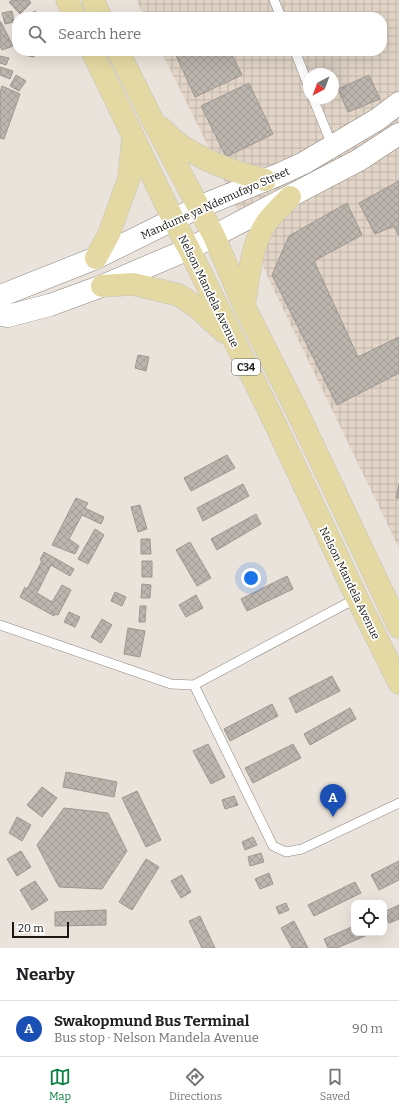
<!DOCTYPE html>
<meta charset="utf-8">
<style>
:root{--surface:#fff;--page:#f6f6f6;--text:#202124;--muted:#757577;--line:#e0e0e0;--accent:#0b8043}
body{margin:0;font-family:Bitter,serif;background:var(--page);color:var(--text)}
.controls{position:absolute;right:12px;bottom:12px;display:grid;overflow:hidden;border-radius:8px;box-shadow:0 4px 16px #0002}
.controls button{width:36px;height:36px;display:grid;place-items:center;padding:0;border:0;border-bottom:1px solid var(--line);background:var(--surface);color:var(--text);font:20px sans-serif}
.compass{position:absolute;left:303px;top:68px;width:36px;height:36px;border-radius:50%;background:var(--surface);box-shadow:0 4px 16px #0002;rotate:221deg}
.scale{position:absolute;left:12px;bottom:10px;width:57px;box-sizing:border-box;padding-left:4px;border:2px solid #1a1815;border-top:0;font-size:11px;line-height:14px;white-space:nowrap;color:#1a1815;-webkit-text-stroke:3px #fff;paint-order:stroke}
.you{position:absolute;left:251px;top:578px;width:14px;height:14px;margin:-10px;border:3px solid #fff;border-radius:50%;background:#1a73e8;box-shadow:0 0 0 6px #1a73e833}
.badge{display:grid;place-items:center;width:26px;height:26px;border-radius:50%;background:var(--accent);color:#fff;font-size:13px;font-weight:700}
.pin{position:absolute;translate:-50% -33px;filter:drop-shadow(0 1px 2px #0008)}
.pin::after{content:'';position:absolute;top:21px;width:14px;height:12px;background:inherit;clip-path:polygon(0 0,100% 0,50% 100%)}
.list{margin:0;padding:0;list-style:none}
h2{display:flex;justify-content:space-between;align-items:center;height:52px;margin:0;padding:0 16px;font-size:17px}
h2 small{font-size:13px;font-weight:400;color:var(--muted)}
.list li{display:grid;grid-template-columns:26px 1fr auto;gap:12px;align-items:center;box-sizing:border-box;height:56px;padding:0 16px;border-top:1px solid var(--line)}
.list b{display:block;font-size:15px;white-space:nowrap}
.list p{margin:0;font-size:13px;white-space:nowrap;color:var(--muted)}
.list em{font-size:13px;font-style:normal;color:var(--muted)}
.icon{flex:none;width:22px;height:22px;fill:none;stroke:currentColor;stroke-width:2;stroke-linecap:round;stroke-linejoin:round}
.map{position:relative;flex:none;width:399px;height:948px;overflow:hidden}
.search{position:absolute;background:var(--surface);box-shadow:0 4px 16px #0002;left:12px;right:12px;top:12px;height:44px;display:flex;align-items:center;gap:10px;box-sizing:border-box;padding:0 14px;border-radius:16px;color:var(--muted);font-size:15px}
.sheet{height:108px;background:var(--surface)}
nav{display:flex;justify-content:space-around;align-items:center;box-sizing:border-box;height:56px;border-top:1px solid var(--line);background:var(--surface);font-size:11px;color:var(--muted)}
nav a{display:grid;justify-items:center;gap:2px}
nav .on{color:var(--accent)}
.map>svg:first-child{display:block}
.industrial{fill:url(#industrial-grid);fill-rule:evenodd}
.building{fill:url(#building-cross-hatch);stroke:#9e9790}
.lines{fill:none;stroke-linecap:round;stroke-linejoin:round}
.service-casing{stroke:#8d8780;stroke-width:10}
.tertiary-casing{stroke:#8d8780;stroke-width:23}
.primary-casing{stroke:#c3c3c2;stroke-width:23}
.service{stroke:#fff;stroke-width:9}
.tertiary{stroke:#fff;stroke-width:22}
.primary{stroke:#e5d9a3;stroke-width:22}
.labels{text-anchor:middle;stroke-width:3.5;stroke-linejoin:round;paint-order:stroke}
.shield{fill:#fff;stroke:#5f5d5b;stroke-width:1}
.shield-label{font-size:10px;font-weight:bold;fill:#1a1815}
.street-label{font-size:11px;fill:#1a1815;stroke:#fff}
</style>
<div class="map">
<svg width="399" height="948" viewBox="0 0 399 948">
<defs>
<pattern id="industrial-grid" width="8" height="8" patternUnits="userSpaceOnUse"><rect width="8" height="8" fill="#e2d5c8"/><path d="M0 4h8M4 0v8" fill="none" stroke="#c1b6ab"/></pattern>
<pattern id="building-cross-hatch" width="8" height="8" patternUnits="userSpaceOnUse"><rect width="8" height="8" fill="#bcb5ae"/><path d="M0 0l8 8M0 8l8-8" fill="none" stroke="#a19b95"/></pattern>
</defs>
<rect width="100%" height="100%" fill="#eae3db"/>
<!-- industrial -->
<path class="industrial" d="M 136,0 L 399,0 L 399,548 L 272,286 L 213,156 L 161,51 L 382,51 L 382,17 L 145,17 ZM 309,74 L 333,74 L 333,98 L 309,98 Z"/>
<!-- building -->
<path class="building" d="M 12,0 L 29,0 L 31,3 L 20,14 L 9,2 Z
M 12,11 L 14,22 L 5,24 L 2,13 Z
M 35,11 L 40,17 L 26,17 Z
M 0,22 L 1,22 L 13,46 L 2,50 L 0,46 Z
M 25,51 L 36,51 L 34,57 L 24,55 Z
M 174,51 L 230,51 L 242,75 L 195,97 Z
M 0,56 L 9,58 L 6,65 L 0,63 Z
M 0,67 L 13,71 L 10,79 L 0,75 Z
M 16,75 L 26,81 L 19,91 L 10,86 Z
M 369,75 L 380,99 L 348,112 L 338,89 Z
M 249,83 L 273,134 L 226,157 L 201,106 Z
M 2,86 L 20,94 L 4,139 L 0,138 L 0,92 Z
M 399,181 L 399,236 L 394,226 L 375,234 L 359,203 Z
M 347,203 L 362,235 L 314,261 L 358,357 L 399,337 L 399,373 L 337,405 L 272,275 L 289,236 Z
M 138,355 L 149,357 L 146,371 L 135,368 Z
M 227,455 L 235,468 L 191,491 L 184,478 Z
M 243,484 L 249,496 L 203,521 L 197,508 Z
M 399,484 L 399,498 L 396,498 Z
M 76,498 L 88,503 L 85,508 L 104,517 L 101,524 L 82,515 L 69,539 L 79,546 L 75,554 L 52,545 Z
M 140,505 L 147,529 L 138,532 L 131,507 Z
M 256,514 L 261,524 L 217,550 L 211,539 Z
M 95,529 L 104,535 L 88,564 L 78,559 Z
M 141,539 L 150,539 L 151,554 L 141,554 Z
M 190,542 L 211,578 L 197,586 L 176,550 Z
M 44,552 L 74,569 L 70,576 L 51,565 L 37,593 L 52,602 L 62,585 L 71,590 L 58,615 L 55,614 L 54,616 L 20,597 L 25,587 L 27,589 L 42,561 L 40,560 Z
M 142,561 L 152,561 L 152,577 L 142,577 Z
M 287,576 L 293,589 L 247,611 L 241,599 Z
M 142,584 L 151,585 L 150,598 L 141,598 Z
M 115,592 L 126,597 L 122,606 L 111,601 Z
M 196,595 L 203,608 L 186,617 L 179,605 Z
M 140,606 L 146,606 L 145,622 L 139,622 Z
M 69,612 L 80,617 L 75,627 L 64,622 Z
M 102,619 L 112,625 L 101,643 L 91,637 Z
M 128,628 L 145,631 L 140,657 L 124,654 Z
M 332,676 L 340,691 L 296,713 L 289,698 Z
M 272,704 L 278,716 L 230,741 L 224,729 Z
M 350,708 L 356,719 L 310,745 L 304,734 Z
M 208,744 L 225,777 L 211,784 L 193,751 Z
M 293,744 L 301,758 L 253,783 L 245,768 Z
M 66,772 L 117,782 L 114,797 L 63,787 Z
M 42,787 L 57,798 L 42,817 L 27,805 Z
M 137,791 L 161,840 L 146,847 L 122,798 Z
M 234,796 L 238,805 L 225,809 L 222,800 Z
M 64,808 L 108,813 L 127,851 L 102,889 L 59,887 L 37,845 Z
M 17,817 L 31,825 L 22,841 L 9,833 Z
M 253,837 L 257,845 L 245,850 L 242,842 Z
M 21,851 L 31,867 L 17,876 L 7,859 Z
M 261,853 L 264,862 L 250,866 L 248,857 Z
M 146,859 L 159,867 L 132,910 L 119,902 Z
M 399,861 L 399,880 L 379,890 L 371,875 Z
M 269,873 L 273,884 L 260,889 L 255,879 Z
M 182,875 L 191,892 L 181,898 L 171,881 Z
M 35,881 L 48,900 L 32,910 L 20,890 Z
M 355,882 L 361,893 L 314,916 L 308,905 Z
M 286,903 L 289,910 L 279,914 L 276,907 Z
M 399,905 L 399,919 L 389,923 L 384,912 Z
M 106,910 L 106,925 L 55,926 L 55,912 Z
M 200,916 L 215,948 L 202,948 L 189,921 Z
M 294,921 L 308,948 L 292,948 L 281,928 Z
M 354,926 L 354,933 L 372,933 L 337,948 L 328,948 L 324,939 Z"/>
<g class="lines">
<defs>
<path id="service" d="M 274,0 L 281,17
M 295,51 L 309,87
M 313,98 L 332,145
M 0,625 L 171,684 L 194,685 L 357,598
M 194,685 L 273,846 L 286,852 L 302,849 L 399,803"/>
<path id="tertiary" d="M 0,296 L 96,258 L 199,207 L 280,174 L 304,163 L 378,119 L 399,103
M 0,315 L 8,316 L 50,305 L 102,286 L 189,249 L 359,160 L 399,134"/>
<path id="primary" d="M 67,0 L 75,17
M 93,0 L 101,17
M 92,51 L 173,219 L 189,249 L 271,415 L 357,598 L 399,683
M 118,51 L 153,121 L 214,236 L 244,306 L 295,407 L 399,627
M 161,128 C 169,135 176,143 185,148 C 209,163 238,173 265,180
M 96,258 L 109,234 L 129,178 L 133,136
M 102,286 L 133,284 L 179,295 L 199,309 L 224,332
M 244,306 C 249,279 250,248 265,225 C 271,215 282,206 290,197"/>
</defs>
<!-- service casing -->
<use href="#service" class="service-casing"/>
<!-- tertiary casing -->
<use href="#tertiary" class="tertiary-casing"/>
<!-- primary casing -->
<use href="#primary" class="primary-casing"/>
<!-- service -->
<use href="#service" class="service"/>
<!-- tertiary -->
<use href="#tertiary" class="tertiary"/>
<!-- primary -->
<use href="#primary" class="primary"/>
</g>
<g class="labels">
<!-- shield labels -->
<rect class="shield" x="232" y="359" width="28" height="16" rx="3"/>
<g class="shield-label">
<text x="246" y="371">C34</text>
</g>
<!-- street labels -->
<g class="street-label">
<text transform="translate(215 203) rotate(-24)" y="4">Mandume ya Ndemufayo Street</text>
<text transform="translate(209 291) rotate(64)" y="4">Nelson Mandela Avenue</text>
<text transform="translate(350 583) rotate(64)" y="4">Nelson Mandela Avenue</text>
</g>
</g>
</svg>
<div class="controls">
<button><svg class="icon" aria-label="locate" viewBox="0 0 24 24"><circle cx="12" cy="12" r="6"/><path d="M12 2v4M12 18v4M2 12h4M18 12h4"/></svg></button>
</div>
<svg class="compass" viewBox="-18 -18 36 36"><path d="M0-13l5 13h-10z" fill="#e53935"/><path d="M0 13l5-13h-10z" fill="#757577"/></svg>
<div class="scale">20 m</div>
<div class="you"></div>
<div class="pin badge" style="left:333px;top:817px;background:#1a4fb4">A</div>
<div class="search"><svg class="icon" aria-label="search" viewBox="0 0 24 24"><circle cx="10" cy="10" r="6"/><path d="M15 15l6 6"/></svg>Search here</div>
</div>
<section class="sheet">
<h2>Nearby<small></small></h2>
<ul class="list">
<li><span class="badge" style="background:#1a4fb4">A</span><div><b>Swakopmund Bus Terminal</b><p>Bus stop · Nelson Mandela Avenue</p></div><em>90 m</em></li>
</ul>
</section>
<nav>
<a class="on"><svg class="icon" aria-label="map" viewBox="0 0 24 24"><path d="M3 6l6-2 6 2 6-2v14l-6 2-6-2-6 2zM9 4v14M15 6v14"/></svg>Map</a>
<a><svg class="icon" aria-label="directions" viewBox="0 0 24 24"><path d="M12 3l9 9-9 9-9-9zM9 14v-3h6M13 9l2 2-2 2"/></svg>Directions</a>
<a><svg class="icon" aria-label="saved" viewBox="0 0 24 24"><path d="M7 4h10v16l-5-4-5 4z"/></svg>Saved</a>
</nav>
